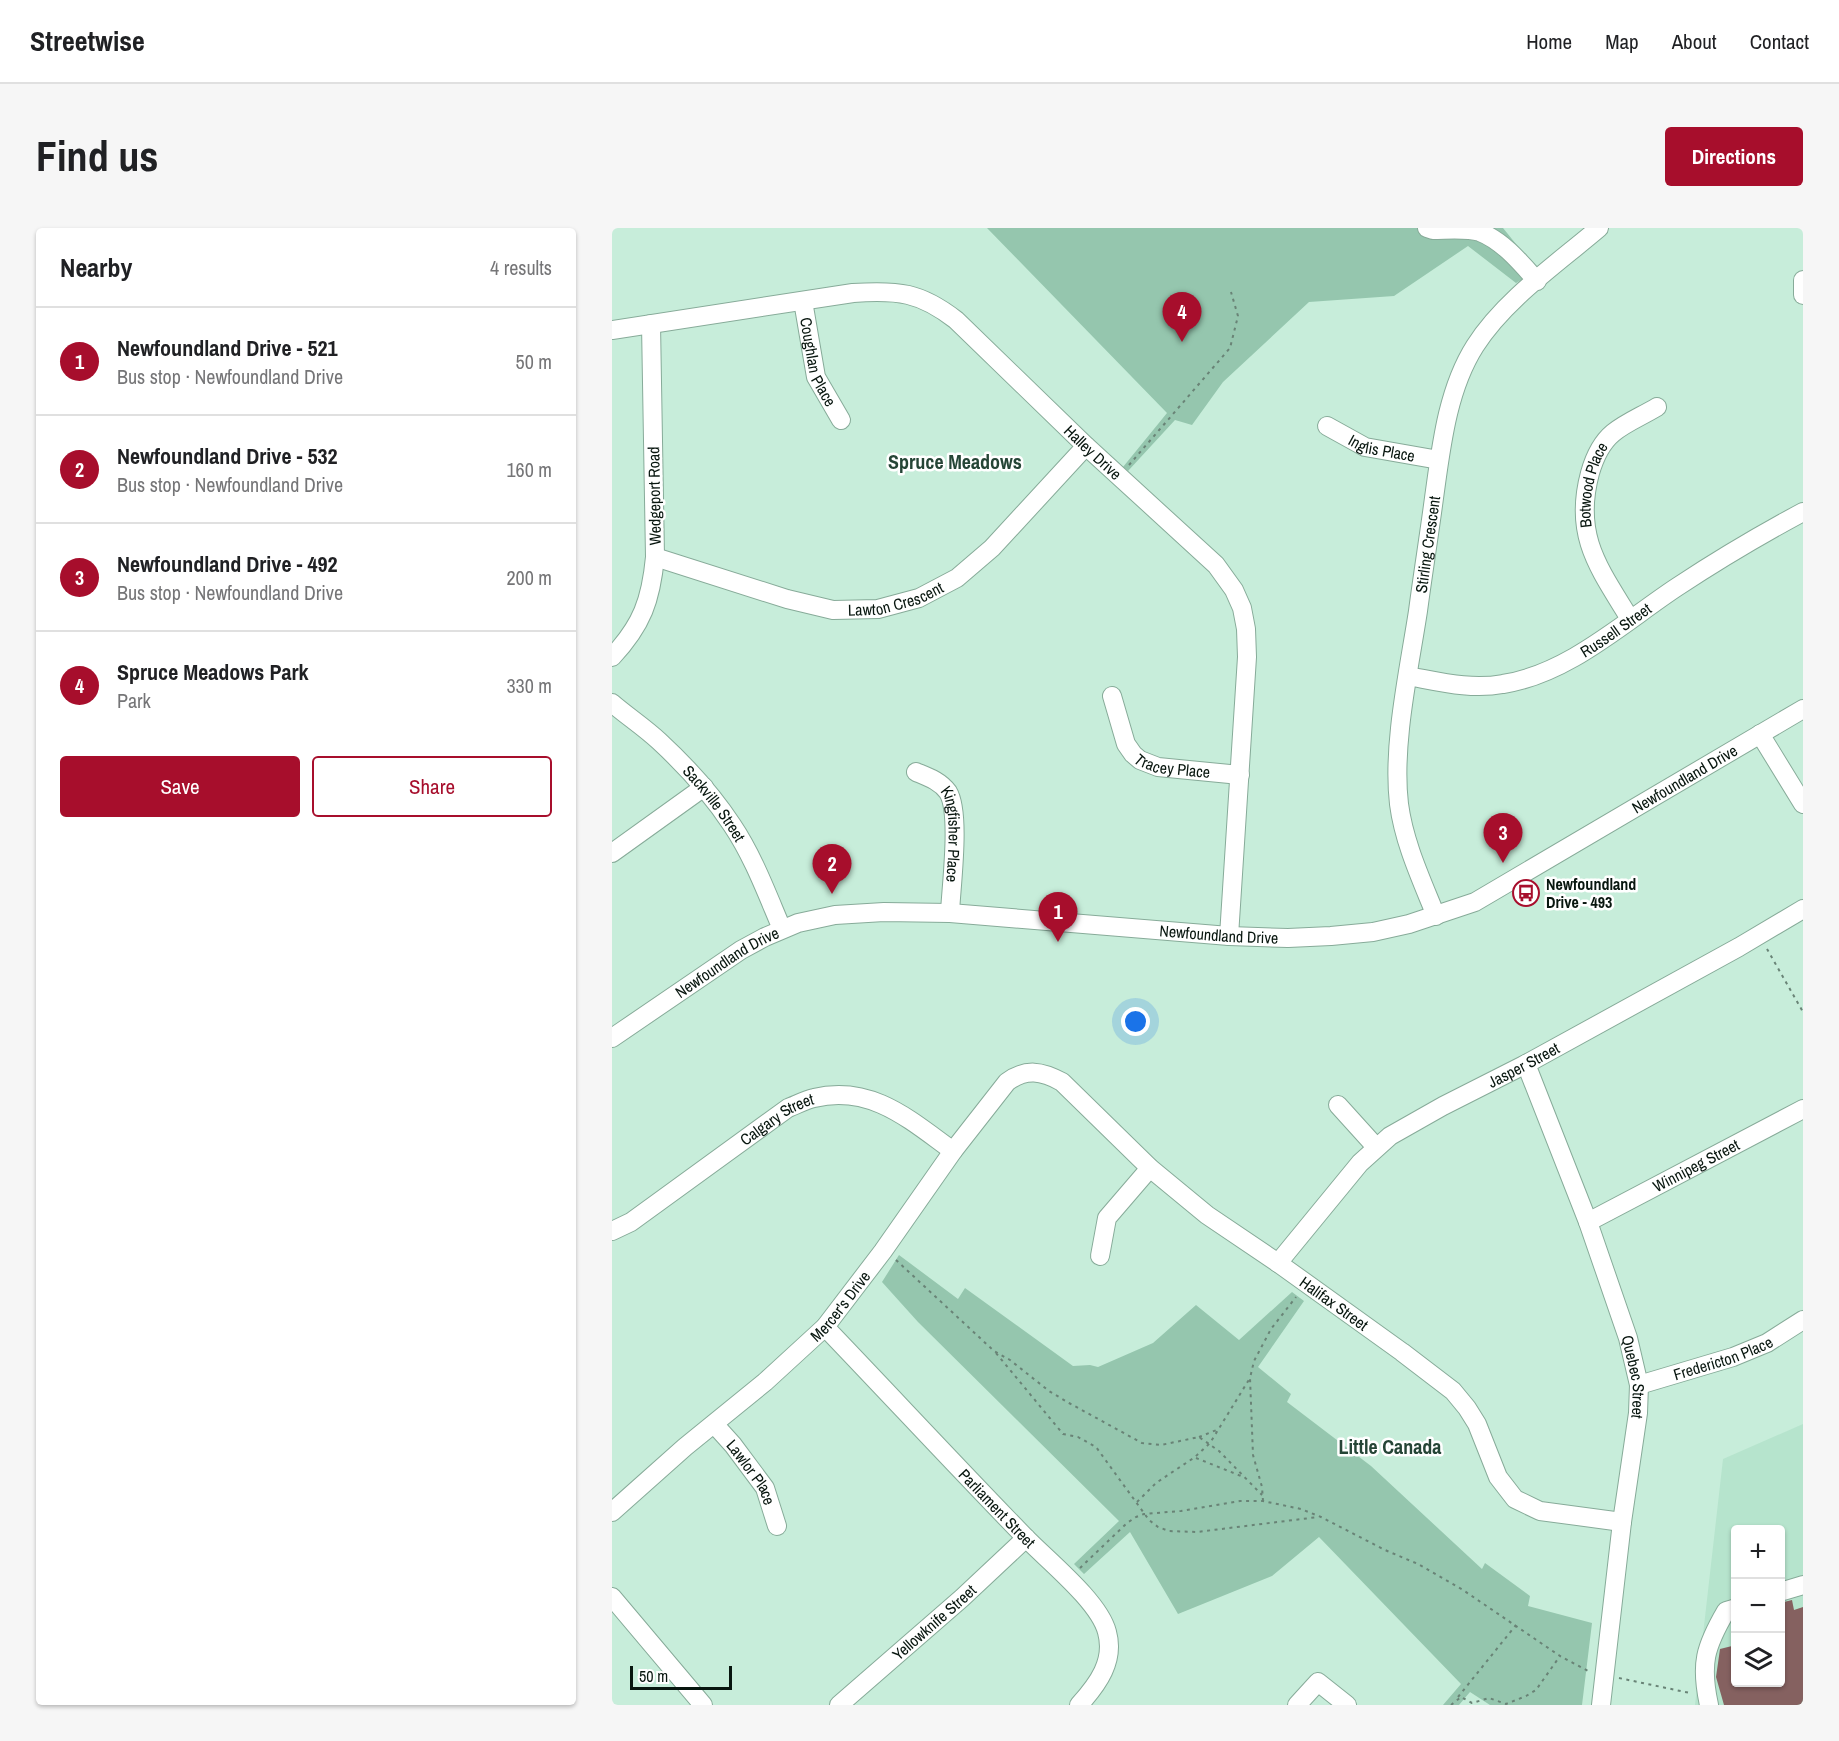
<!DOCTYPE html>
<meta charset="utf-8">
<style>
:root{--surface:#fff;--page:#f6f6f6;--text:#202124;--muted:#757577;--line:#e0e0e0;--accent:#a70e2c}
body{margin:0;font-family:"Archivo Narrow",sans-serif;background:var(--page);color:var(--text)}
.controls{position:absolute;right:18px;bottom:18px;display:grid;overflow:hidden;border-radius:6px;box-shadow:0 2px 4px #0004}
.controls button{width:54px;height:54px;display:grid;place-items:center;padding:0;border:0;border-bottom:2px solid var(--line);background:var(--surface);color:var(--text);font:30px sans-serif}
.scale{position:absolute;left:18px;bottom:15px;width:102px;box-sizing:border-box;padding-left:6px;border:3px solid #08160f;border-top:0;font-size:16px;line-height:21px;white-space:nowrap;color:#08160f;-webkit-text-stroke:4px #fff;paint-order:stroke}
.you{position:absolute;left:524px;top:794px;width:21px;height:21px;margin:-15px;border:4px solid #fff;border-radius:50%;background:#1a73e8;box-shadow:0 0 0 9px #1a73e833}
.badge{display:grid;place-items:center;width:39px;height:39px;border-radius:50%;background:var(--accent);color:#fff;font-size:20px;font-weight:700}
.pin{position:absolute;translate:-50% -50px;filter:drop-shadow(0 2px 3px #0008)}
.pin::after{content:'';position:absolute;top:32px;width:21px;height:18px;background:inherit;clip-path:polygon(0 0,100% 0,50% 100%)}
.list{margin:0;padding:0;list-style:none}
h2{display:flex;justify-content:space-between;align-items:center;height:78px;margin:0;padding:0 24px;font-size:26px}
h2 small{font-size:20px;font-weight:400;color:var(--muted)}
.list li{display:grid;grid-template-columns:39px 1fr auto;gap:18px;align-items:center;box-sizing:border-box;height:108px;padding:0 24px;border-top:2px solid var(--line)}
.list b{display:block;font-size:22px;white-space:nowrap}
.list p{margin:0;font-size:20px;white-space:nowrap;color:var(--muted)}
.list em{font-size:20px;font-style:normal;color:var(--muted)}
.actions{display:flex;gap:12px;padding:18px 24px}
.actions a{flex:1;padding:14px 0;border:2px solid var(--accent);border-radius:6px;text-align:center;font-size:21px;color:var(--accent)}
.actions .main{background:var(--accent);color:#fff}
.icon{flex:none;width:33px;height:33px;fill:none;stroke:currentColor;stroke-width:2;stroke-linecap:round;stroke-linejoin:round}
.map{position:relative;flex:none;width:1191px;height:1477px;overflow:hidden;border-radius:6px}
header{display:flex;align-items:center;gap:36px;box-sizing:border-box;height:84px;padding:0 30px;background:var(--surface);border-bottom:2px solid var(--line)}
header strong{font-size:28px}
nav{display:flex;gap:33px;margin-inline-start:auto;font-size:21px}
.intro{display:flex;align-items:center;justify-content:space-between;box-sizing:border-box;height:144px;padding:0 36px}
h1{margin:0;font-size:42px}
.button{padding:15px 27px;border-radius:6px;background:var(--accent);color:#fff;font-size:21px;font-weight:700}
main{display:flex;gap:36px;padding:0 36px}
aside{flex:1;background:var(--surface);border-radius:6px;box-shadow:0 2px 4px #0004}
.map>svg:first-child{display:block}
.built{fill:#b6e4cd;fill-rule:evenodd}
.green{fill:#95c6ae}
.building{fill:#856160}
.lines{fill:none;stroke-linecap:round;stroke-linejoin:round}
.minor-casing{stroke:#87ab99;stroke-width:20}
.path{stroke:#698376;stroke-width:2;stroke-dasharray:3 4.5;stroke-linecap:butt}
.minor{stroke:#fff;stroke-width:18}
.labels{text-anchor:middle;stroke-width:5;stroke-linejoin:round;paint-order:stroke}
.street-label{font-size:16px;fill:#08160f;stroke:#fff}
.poi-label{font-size:16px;font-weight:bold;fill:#08160f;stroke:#fff;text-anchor:start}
.quarter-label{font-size:20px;font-weight:bold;fill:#254536;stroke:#fff}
</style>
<header>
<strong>Streetwise</strong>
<nav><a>Home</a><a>Map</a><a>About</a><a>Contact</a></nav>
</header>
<div class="intro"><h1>Find us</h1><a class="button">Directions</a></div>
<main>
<aside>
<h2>Nearby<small>4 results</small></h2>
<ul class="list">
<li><span class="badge">1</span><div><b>Newfoundland Drive - 521</b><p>Bus stop · Newfoundland Drive</p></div><em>50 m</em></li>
<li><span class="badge">2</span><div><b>Newfoundland Drive - 532</b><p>Bus stop · Newfoundland Drive</p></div><em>160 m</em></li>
<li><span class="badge">3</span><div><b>Newfoundland Drive - 492</b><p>Bus stop · Newfoundland Drive</p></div><em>200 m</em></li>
<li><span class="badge">4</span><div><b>Spruce Meadows Park</b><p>Park</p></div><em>330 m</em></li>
</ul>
<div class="actions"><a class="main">Save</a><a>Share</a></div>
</aside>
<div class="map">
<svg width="1191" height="1477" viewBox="0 0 1191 1477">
<rect width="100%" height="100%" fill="#c7edda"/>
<!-- built -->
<path class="built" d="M 1191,1196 L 1191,1477 L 1083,1477 L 1111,1231 ZM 1124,1302 L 1168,1302 L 1168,1454 L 1124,1454 Z"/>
<!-- green -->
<path class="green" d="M 375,0 L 891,0 L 925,42 L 904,55 L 856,18 L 782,68 L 697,74 L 611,154 L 580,197 L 563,192 L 516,243 L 511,239 L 555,185 Z
M 287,1027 L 346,1071 L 353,1060 L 461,1138 L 478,1137 L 486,1139 L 541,1115 L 584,1077 L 627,1112 L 680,1064 L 692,1073 L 646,1139 L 679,1166 L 675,1174 L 759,1238 L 870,1341 L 873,1335 L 918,1368 L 916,1378 L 980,1395 L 970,1477 L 878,1477 L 858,1464 L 847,1477 L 831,1477 L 849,1456 L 707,1309 L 660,1348 L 566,1386 L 518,1304 L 472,1346 L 462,1336 L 507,1293 L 306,1094 L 270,1054 Z"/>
<!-- building -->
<path class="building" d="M 1180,1372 L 1182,1382 L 1191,1379 L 1191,1477 L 1112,1477 L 1104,1449 L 1108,1421 L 1124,1417 L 1124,1455 L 1168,1455 L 1168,1375 Z"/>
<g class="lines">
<defs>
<g id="minor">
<path d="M 815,0 L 821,2 C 835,2 855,0 868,4 C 891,13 909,35 925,53"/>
<path d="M 1191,52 L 1191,67"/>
<path id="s1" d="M 191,73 L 204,149 L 229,192"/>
<path id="s2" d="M 0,102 L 241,65 C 286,62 308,64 344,92 L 474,218 L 604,337 L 622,362 L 630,380 L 634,401 L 635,429 L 617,708"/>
<path id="s3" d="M 715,198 L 753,219 L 827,232"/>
<path id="s4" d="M 43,329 L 175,371 L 221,382 L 266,381 L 307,370 L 345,350 L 380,320 L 474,218"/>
<path id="s5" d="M 1018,391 C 987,340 961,308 978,245 C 982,231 989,215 1001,205 C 1013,195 1030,188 1045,179"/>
<path d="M 0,429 C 30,397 39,372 43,329 L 39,96"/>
<path id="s6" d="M 796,448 C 829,454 859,462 891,456 C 956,446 1012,394 1065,359 C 1106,332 1148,307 1191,284"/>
<path id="s7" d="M 500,468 L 514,516 L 521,526 L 528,532 L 546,539 L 628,547"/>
<path id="s8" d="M 0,475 C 15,488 32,499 47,513 C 74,538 99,565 120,597 C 141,628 155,666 170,701"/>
<path d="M 1148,506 L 1191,576"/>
<path id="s9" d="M 304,544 C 316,549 328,553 336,564 C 349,585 339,659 338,685"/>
<path d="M 0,625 L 92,559"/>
<path id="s10" d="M 824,688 C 810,653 792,615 787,576 C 780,517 797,442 806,383 C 811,345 817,308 822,270 C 829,220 835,162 863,118 C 892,72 946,35 987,0"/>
<path id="s11" d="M 0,810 L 129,722 L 153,709 L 186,695 L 223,687 L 272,684 L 338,685 L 617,708 L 676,710 L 719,708 L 761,704 L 797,696 L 863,674 L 1191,481"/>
<path id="s12" d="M 914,836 L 976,994 L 1016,1110 L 1027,1157 L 1026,1185 L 1010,1294 L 989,1477"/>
<path d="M 726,877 L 764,919"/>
<path id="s13" d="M 976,994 L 1191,881"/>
<path id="s14" d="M 0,1003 L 19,994 L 176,880 C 184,877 193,872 202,870 C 259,856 298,892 341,923"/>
<path d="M 488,1028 L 495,990 L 538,940"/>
<path id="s15" d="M 666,1035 L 748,935 L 778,908 L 831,878 L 914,836 L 1127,719 L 1191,681"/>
<path id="s16" d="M 213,1099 C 280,1169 345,1239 412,1308 C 435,1332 487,1373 495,1404 C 503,1433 486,1456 467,1477"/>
<path id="s17" d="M 1027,1157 L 1121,1129 L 1155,1115 L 1191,1092"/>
<path id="s18" d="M 103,1197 L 121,1217 L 153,1260 L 165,1298"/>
<path id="s19" d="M 0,1284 L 73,1219 L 153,1154 L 213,1099 L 271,1023 L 341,923 L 395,854 C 414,840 430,843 450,854 L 538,940 L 595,987 L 666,1035 L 790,1124 L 841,1163 L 855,1180 L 865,1196 L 886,1249 L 903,1271 L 928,1283 L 1010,1294"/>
<path d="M 1168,1364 L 1191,1357"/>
<path d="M 0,1369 L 91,1477"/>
<path id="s20" d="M 227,1477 L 350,1370 L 414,1310"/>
<path d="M 685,1477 L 706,1454 L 735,1477"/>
<path d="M 1097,1477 C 1088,1436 1093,1419 1114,1383 L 1124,1380"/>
</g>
</defs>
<!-- minor casing -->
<use href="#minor" class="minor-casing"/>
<!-- path -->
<path class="path" d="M 517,237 L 618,120 L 626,88 L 619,64
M 1155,721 L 1191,784
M 284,1032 L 382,1123 L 398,1132 L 437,1163 L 457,1175 L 530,1215 L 549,1217 L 587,1209 L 607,1223 L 650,1267
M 384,1125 L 451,1206 L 466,1209 L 484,1219 L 537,1292 L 546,1299 L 557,1303 L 585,1304 L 706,1289
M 587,1209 L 607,1201
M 584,1230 L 629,1248
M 651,1273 L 650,1259 L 641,1227 L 638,1150 L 642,1133 L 659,1101 L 684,1069
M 525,1274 L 544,1255 L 583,1229 L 598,1215 L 638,1150
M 468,1340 L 515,1295 L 524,1289 L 532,1286 L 569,1283 L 628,1273 L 651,1273 L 689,1281 L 709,1289 L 773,1322 L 806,1336 L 851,1362 L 948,1428 L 978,1444
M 1007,1450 L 1078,1465
M 846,1469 L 904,1397
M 839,1477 L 849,1469 L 860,1475 L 877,1470 L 894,1476 L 914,1468 L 924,1462 L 948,1428"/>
<!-- minor -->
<use href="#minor" class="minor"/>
</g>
<!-- icons -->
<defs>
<symbol id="bus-ring" viewBox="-11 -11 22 22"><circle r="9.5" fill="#fff" stroke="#a70e2c" stroke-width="1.5"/><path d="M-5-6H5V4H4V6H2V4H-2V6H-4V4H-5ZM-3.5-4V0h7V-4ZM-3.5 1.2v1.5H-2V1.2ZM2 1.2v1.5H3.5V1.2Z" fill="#a70e2c"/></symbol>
</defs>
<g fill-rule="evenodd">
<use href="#bus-ring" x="899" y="650" width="30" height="30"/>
</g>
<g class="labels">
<!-- street labels -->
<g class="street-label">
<text dy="6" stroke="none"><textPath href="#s1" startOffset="63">Coughlan Place</textPath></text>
<text dy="6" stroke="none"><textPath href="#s3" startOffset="60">Inglis Place</textPath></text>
<text dy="6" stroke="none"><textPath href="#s2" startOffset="544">Halley Drive</textPath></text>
<text dy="6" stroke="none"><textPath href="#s5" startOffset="146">Botwood Place</textPath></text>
<text transform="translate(42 268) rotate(-91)" y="6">Wedgeport Road</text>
<text dy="6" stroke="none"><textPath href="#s10" startOffset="380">Stirling Crescent</textPath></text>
<text dy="6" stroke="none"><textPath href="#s4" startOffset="250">Lawton Crescent</textPath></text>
<text dy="6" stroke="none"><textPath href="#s6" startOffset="222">Russell Street</textPath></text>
<text dy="6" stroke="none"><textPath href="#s7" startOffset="105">Tracey Place</textPath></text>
<text dy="6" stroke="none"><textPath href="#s11" startOffset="1146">Newfoundland Drive</textPath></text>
<text dy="6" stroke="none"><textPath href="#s8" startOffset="144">Sackville Street</textPath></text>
<text dy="6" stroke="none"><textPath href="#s9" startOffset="81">Kingfisher Place</textPath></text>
<text dy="6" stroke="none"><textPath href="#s11" startOffset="642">Newfoundland Drive</textPath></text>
<text dy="6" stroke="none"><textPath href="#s11" startOffset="138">Newfoundland Drive</textPath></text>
<text dy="6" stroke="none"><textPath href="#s15" startOffset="321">Jasper Street</textPath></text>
<text dy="6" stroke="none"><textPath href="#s14" startOffset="200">Calgary Street</textPath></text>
<text dy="6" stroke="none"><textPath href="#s13" startOffset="122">Winnipeg Street</textPath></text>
<text dy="6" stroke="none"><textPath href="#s19" startOffset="998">Halifax Street</textPath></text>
<text dy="6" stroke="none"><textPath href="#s19" startOffset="308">Mercer's Drive</textPath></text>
<text dy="6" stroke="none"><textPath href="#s17" startOffset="88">Fredericton Place</textPath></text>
<text dy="6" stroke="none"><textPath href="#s12" startOffset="332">Quebec Street</textPath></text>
<text dy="6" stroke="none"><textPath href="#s18" startOffset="60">Lawlor Place</textPath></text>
<text dy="6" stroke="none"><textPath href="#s16" startOffset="250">Parliament Street</textPath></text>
<text dy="6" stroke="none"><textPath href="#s20" startOffset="126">Yellowknife Street</textPath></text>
</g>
<!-- poi labels -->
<g class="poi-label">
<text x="934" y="662">Newfoundland<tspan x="934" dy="18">Drive - 493</tspan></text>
</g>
<!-- quarter labels -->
<g class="quarter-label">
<text x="343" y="241">Spruce Meadows</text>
<text x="778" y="1226">Little Canada</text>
</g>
</g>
</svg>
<div class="controls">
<button>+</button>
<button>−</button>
<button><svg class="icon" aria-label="layers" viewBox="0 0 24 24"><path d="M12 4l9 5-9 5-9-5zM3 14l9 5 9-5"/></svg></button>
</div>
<div class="scale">50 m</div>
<div class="you"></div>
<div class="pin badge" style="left:446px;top:714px">1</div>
<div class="pin badge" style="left:220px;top:666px">2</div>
<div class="pin badge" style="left:891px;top:635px">3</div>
<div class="pin badge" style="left:570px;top:114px">4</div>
</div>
</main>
